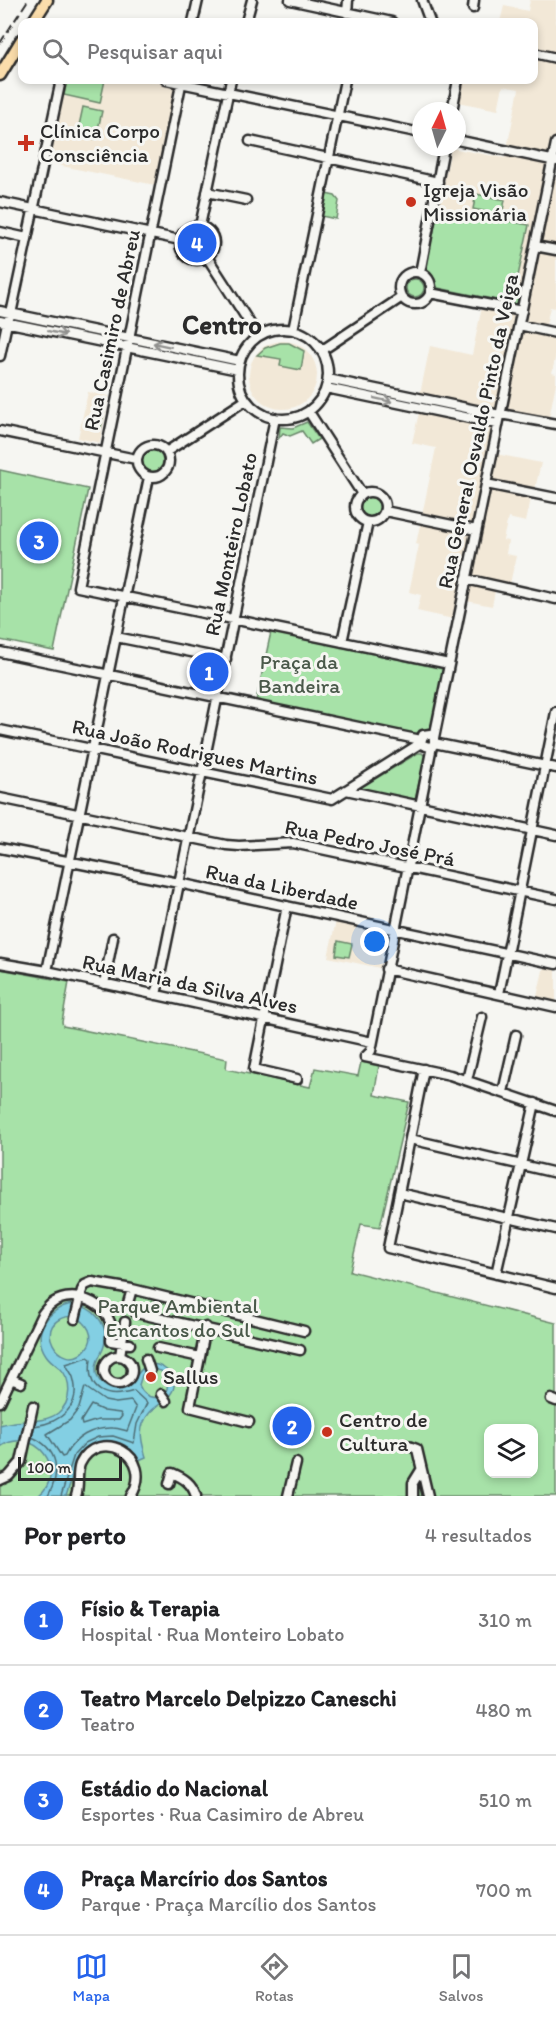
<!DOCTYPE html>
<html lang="pt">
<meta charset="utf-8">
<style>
:root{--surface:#fff;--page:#f6f6f6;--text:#202124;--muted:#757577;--line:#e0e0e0;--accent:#2563eb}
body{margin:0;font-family:Itim,sans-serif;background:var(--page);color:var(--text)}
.controls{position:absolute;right:18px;bottom:18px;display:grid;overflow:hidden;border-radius:12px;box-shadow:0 3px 9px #0003}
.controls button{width:54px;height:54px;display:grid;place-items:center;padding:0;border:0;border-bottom:2px solid var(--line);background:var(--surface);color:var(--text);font:30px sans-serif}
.compass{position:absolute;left:412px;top:102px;width:54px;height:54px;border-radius:50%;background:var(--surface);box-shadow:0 3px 9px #0003;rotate:5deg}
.scale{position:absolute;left:18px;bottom:15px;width:104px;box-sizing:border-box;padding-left:6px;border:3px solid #2b2b2b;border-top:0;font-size:16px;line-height:21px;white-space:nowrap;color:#2b2b2b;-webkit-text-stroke:4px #f6f6f2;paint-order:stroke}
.you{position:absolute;left:375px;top:942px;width:21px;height:21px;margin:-15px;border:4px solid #fff;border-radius:50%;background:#1a73e8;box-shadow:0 0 0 9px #1a73e833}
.badge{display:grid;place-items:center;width:39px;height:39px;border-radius:50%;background:var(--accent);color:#fff;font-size:20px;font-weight:700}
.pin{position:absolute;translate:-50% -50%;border:3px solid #fff;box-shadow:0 2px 6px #0006}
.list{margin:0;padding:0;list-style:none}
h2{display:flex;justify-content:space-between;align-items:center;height:78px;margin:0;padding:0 24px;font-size:26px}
h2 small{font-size:20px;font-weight:400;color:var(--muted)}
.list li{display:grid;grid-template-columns:39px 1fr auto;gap:18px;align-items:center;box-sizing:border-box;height:90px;padding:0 24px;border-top:2px solid var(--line)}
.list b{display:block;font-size:22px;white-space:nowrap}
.list p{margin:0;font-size:20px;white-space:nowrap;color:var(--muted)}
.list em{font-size:20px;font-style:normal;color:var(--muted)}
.icon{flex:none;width:33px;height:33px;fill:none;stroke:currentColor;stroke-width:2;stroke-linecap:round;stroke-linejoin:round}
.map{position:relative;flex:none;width:556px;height:1496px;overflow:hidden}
.search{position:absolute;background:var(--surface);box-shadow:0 3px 9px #0003;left:18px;right:18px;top:18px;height:66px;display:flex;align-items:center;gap:15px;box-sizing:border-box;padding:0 21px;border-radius:12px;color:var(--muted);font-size:22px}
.sheet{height:438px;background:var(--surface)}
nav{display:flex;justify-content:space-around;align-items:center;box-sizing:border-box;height:84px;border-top:2px solid var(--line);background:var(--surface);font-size:16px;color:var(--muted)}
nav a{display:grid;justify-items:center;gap:3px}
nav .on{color:var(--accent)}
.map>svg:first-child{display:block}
.built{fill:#f2e8d7}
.green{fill:#a7e2a8;stroke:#69866a;stroke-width:1.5;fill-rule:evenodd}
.water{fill:#83cfe3;stroke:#608d99;stroke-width:1.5;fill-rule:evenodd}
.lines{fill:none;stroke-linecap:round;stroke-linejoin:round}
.shore{stroke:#4e6d75;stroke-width:1.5}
.minor-casing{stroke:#2b2b2b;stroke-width:13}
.major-casing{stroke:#2b2b2b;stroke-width:15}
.minor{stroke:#f6f6f2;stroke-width:8}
.major{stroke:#fbddab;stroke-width:10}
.rail{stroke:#2b2b2b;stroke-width:2;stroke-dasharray:9 4.5;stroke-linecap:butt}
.oneway{stroke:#90908e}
.poi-dot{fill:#c8321e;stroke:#f6f6f2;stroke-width:2}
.labels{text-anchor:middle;stroke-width:6;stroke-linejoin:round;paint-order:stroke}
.poi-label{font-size:21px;fill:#2b2b2b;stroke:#f6f6f2;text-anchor:start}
.street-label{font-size:21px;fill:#2b2b2b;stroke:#f6f6f2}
.park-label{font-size:21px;fill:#4a594a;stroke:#f6f6f2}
.district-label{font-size:27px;font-weight:bold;fill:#2b2b2b;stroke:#f6f6f2}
</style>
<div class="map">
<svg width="556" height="1496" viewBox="0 0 556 1496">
<rect width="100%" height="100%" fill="#f6f6f2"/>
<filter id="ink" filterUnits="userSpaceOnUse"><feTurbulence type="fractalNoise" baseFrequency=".0167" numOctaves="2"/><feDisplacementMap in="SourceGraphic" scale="12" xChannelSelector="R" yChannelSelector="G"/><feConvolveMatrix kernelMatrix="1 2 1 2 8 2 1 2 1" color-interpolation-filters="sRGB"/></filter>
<g filter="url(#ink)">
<!-- built -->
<path class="built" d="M 530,0 L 556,0 L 556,305 L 555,308 L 550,307 L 544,334 L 556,337 L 556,354 L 552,373 L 556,374 L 556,383 L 549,418 L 505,409 L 496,454 L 541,463 L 535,489 L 533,489 L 526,522 L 508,518 L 503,540 L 508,541 L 506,554 L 516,556 L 510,584 L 497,581 L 492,606 L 457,599 L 453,619 L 417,611 L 421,595 L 409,592 L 419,545 L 416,544 L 436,448 L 412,443 L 423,395 L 420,394 L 430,346 L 472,355 L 484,297 L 517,304 L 515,291 L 529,225 L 439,208 L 451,148 L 505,158 L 519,89 L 503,86 L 498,110 L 458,102 L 462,80 L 534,80 L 534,22 L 500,22 L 504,6 L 528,11 Z
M 65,80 L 144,80 L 176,86 L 155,185 L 47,163 Z
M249 375a34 34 0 1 1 68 0a34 34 0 1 1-68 0Z
M 88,392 L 109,396 L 100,443 L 78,438 Z
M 336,921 L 387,932 L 380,968 L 328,957 Z
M 544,966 L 556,969 L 556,1005 L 536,1001 Z"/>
<!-- green -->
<path class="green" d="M 67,80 L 105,80 L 100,103 L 64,95 Z
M 83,107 L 102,111 L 96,139 L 77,135 Z
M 326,194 L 335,196 L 339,201 L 336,219 L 321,216 Z
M 476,194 L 505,200 L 502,215 L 473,209 Z
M 439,208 L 529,225 L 515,290 L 519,291 L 517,304 L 438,288 L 425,270 Z
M186 243a11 11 0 1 1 22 0a11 11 0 1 1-22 0Z
M406 288a9 9 0 1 1 18 0a9 9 0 1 1-18 0Z
M 280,343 L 289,343 L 304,351 L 301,370 L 280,366 L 281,359 L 257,355 L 265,348 Z
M 96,409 L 104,411 L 101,428 L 92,426 Z
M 307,422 L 319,439 L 311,444 L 302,431 L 290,436 L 283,433 L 279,438 L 280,427 L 293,428 Z
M141 461a11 11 0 1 1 22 0a11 11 0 1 1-22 0Z
M 0,470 L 88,489 L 54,651 L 0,640 Z
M360 507a10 10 0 1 1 20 0a10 10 0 1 1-20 0Z
M 271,632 L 443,669 L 433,721 L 429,728 L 415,734 L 256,701 Z
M 418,753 L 422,753 L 425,756 L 415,800 L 360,788 Z
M 338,941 L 352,944 L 349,957 L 336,955 Z
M 0,969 L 69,982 L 62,1022 L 63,1026 L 227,1059 L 226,1069 L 310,1087 L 315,1068 L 358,1076 L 361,1062 L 379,1066 L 374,1095 L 409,1102 L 380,1227 L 361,1224 L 350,1271 L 556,1323 L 556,1496 L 0,1496 ZM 488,1428 L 534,1428 L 534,1474 L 488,1474 Z"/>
<!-- water -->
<path class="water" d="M 72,1304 C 93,1306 110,1324 104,1346 C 102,1354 96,1360 96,1368 C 95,1381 108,1392 121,1389 C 138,1385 133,1369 152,1364 C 167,1365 183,1382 168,1397 C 158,1408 149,1408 143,1424 C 139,1435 143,1446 146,1457 L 139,1460 C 125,1440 96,1433 80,1456 C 73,1467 71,1484 66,1496 L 38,1496 C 70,1471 35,1424 0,1447 L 0,1425 C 18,1418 42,1425 58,1413 C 72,1402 72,1380 60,1368 C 55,1364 50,1361 46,1355 C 31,1333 48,1308 72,1304 ZM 74,1316 C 87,1322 97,1336 86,1349 C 62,1378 26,1318 74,1316 ZM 151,1369 L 161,1371 L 168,1379 L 167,1389 L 160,1397 C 150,1399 143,1395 139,1385 L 142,1375 Z"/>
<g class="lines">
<!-- shore -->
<path class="shore" d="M 85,1387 L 105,1401 L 116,1403 L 131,1401 L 136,1408 L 127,1431 C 123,1430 118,1428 113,1428 C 93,1427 74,1437 65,1456 L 62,1457 L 47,1434 L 70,1420 L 79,1408 Z
M 91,1405 L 104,1411 L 120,1413 L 122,1416 L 119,1420 L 98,1420 L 82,1425 L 81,1421 Z
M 34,1426 C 61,1423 82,1406 73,1377 C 71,1372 68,1369 66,1364 L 88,1357 L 91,1359 C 86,1391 106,1400 134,1391 L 147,1403 L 137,1424 L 134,1443 L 113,1436 L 98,1437 L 85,1443 L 74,1455 L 61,1496
M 32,1437 C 59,1449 61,1473 48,1496"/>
<defs>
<path id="minor" d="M 290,0 L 392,22
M 422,0 L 430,22
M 473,8 L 474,0
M 347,13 L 348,0
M 193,22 L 198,0
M 246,22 L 252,0
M 534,53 L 556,58
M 166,80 L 421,133
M 182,80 L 78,587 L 449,664
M 452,111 L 458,80
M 457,140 L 556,161
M 250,141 L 438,182
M 207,192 L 246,200
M 0,202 L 180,240
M180 243a17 17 0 1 1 34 0a17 17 0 1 1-34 0Z
M 200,226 L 231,80
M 0,232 L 27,238
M 535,246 L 556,250
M 207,257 L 258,336
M399 288a16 16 0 1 1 32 0a16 16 0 1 1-32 0Z
M 420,273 L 444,147
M 430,293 L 522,311
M 0,311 L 240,361
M 0,321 L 238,370
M 519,325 L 556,333
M238 374a45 45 0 1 1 90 0a45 45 0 1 1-90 0Z
M 293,330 L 345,80
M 321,351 L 402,297
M 0,356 L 7,323 L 11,314 L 61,80
M 328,379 L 500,415 L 506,415 L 556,424
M 326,388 L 498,424
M 309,412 L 362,494
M 0,431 L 136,459
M137 461a16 16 0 1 1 32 0a16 16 0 1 1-32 0Z
M 166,452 L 246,400
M 486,484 L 556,498
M355 507a15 15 0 1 1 30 0a15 15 0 1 1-30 0Z
M 385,511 L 476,530
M 466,579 L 556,599
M 116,637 L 226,659
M 342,642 L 368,522
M 0,652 L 421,740
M 0,730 L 332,799 L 421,743 L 423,735 L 430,734 L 434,738 L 434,745 L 429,747 L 423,745 L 421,743
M 434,738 L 556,143
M 434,743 L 556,768
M 346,790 L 556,835
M 0,798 L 226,845 L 239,846 L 293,843 L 556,899
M 0,848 L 179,883 L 556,964
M 287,906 L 254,1069 L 297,1079
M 0,963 L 47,971 L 372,1042
M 386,969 L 556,1007
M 47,971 L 149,477
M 104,984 L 113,938
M 499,994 L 556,712
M 156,995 L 275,418
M 365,1057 L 371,1051 L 432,746
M 365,1057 L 450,1075 L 556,1111
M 424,1069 L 388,1248 L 556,1288
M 467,1080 L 482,1017
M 503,1092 L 516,1035
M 410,1139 L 556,1173
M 399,1193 L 556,1229
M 496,1274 L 535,1103
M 128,1303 L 132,1289
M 136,1313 L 300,1350
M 75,1319 L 82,1290 L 85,1285 L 92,1282 L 132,1289 L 304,1331
M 206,1327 L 190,1407 L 249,1422
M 158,1348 L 200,1357
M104 1370a14 14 0 1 1 28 0a14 14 0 1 1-28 0Z
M 120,1356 L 125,1322
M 146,1359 L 150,1371
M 11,1379 L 21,1383
M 161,1394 L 166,1401
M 551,1399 L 556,1401
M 0,1402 L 41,1316 C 43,1312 47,1308 50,1305 C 69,1289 101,1299 110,1322 C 112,1328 111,1335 111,1341 L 130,1344
M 406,1445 L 417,1449 L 428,1496
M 0,1480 L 9,1476 L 21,1462 L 33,1406
M 169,1484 L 172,1473 C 184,1478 192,1483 196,1496
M 76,1496 C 80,1485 76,1474 80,1464 C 98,1426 157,1455 131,1496
M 288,1496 L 296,1463
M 413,1496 L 413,1483 L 421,1470"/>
<path id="major" d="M 33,22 L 47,0
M 0,75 L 22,39"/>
</defs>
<!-- minor casing -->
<use href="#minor" class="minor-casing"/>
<!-- major casing -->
<use href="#major" class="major-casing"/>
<!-- minor -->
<use href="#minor" class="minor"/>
<!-- major -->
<use href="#major" class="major"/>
<!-- rail -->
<path class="rail" d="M 0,43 L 28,0"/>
</g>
<!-- one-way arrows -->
<defs><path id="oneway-shaft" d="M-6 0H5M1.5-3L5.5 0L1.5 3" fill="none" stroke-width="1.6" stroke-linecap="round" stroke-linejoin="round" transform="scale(1.5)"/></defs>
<g class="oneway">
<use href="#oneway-shaft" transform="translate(57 333) rotate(12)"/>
<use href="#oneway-shaft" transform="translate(162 345) rotate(-168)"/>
<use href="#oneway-shaft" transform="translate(383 400) rotate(12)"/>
</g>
</g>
<!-- markers -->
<g class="poi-dot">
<path d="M23 134h6v6h6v6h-6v6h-6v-6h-6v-6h6z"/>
<circle cx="411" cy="202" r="6"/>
<circle cx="151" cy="1377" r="6"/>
<circle cx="327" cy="1432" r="6"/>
</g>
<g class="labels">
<!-- poi labels -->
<g class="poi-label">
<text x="40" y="138">Clínica Corpo<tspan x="40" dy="24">Consciência</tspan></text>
<text x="423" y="197">Igreja Visão<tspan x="423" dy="24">Missionária</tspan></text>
<text x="163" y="1384">Sallus</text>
<text x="339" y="1427">Centro de<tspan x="339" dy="24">Cultura</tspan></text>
</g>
<!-- street labels -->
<g class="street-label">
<text transform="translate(112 330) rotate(-78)" y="7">Rua Casimiro de Abreu</text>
<text transform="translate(478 431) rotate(-78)" y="7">Rua General Osvaldo Pinto da Veiga</text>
<text transform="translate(231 544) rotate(-78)" y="7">Rua Monteiro Lobato</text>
<text transform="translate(195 752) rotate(12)" y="7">Rua João Rodrigues Martins</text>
<text transform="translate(370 843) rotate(11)" y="7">Rua Pedro José Prá</text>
<text transform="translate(282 887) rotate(12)" y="7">Rua da Liberdade</text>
<text transform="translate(190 984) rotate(12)" y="7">Rua Maria da Silva Alves</text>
</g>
<!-- park labels -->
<g class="park-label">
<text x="299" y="669">Praça da<tspan x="299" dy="24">Bandeira</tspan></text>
<text x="178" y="1313">Parque Ambiental<tspan x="178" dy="24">Encantos do Sul</tspan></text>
</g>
<!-- district labels -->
<g class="district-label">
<text x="222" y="334">Centro</text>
</g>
</g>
</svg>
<div class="controls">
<button><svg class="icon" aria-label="layers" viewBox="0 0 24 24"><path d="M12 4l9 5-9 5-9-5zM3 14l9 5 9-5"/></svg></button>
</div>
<svg class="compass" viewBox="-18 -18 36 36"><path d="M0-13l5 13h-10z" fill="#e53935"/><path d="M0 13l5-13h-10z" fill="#757577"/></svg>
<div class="scale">100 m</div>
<div class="you"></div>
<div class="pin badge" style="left:209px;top:672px">1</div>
<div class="pin badge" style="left:292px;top:1426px">2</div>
<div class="pin badge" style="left:39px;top:541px">3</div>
<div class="pin badge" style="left:197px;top:243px">4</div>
<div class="search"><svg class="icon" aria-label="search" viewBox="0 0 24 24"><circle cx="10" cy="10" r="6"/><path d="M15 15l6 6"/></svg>Pesquisar aqui</div>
</div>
<section class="sheet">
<h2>Por perto<small>4 resultados</small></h2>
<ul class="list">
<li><span class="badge">1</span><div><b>Físio &amp; Terapia</b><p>Hospital · Rua Monteiro Lobato</p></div><em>310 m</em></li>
<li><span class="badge">2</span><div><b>Teatro Marcelo Delpizzo Caneschi</b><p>Teatro</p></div><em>480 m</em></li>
<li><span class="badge">3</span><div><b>Estádio do Nacional</b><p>Esportes · Rua Casimiro de Abreu</p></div><em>510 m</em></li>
<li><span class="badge">4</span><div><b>Praça Marcírio dos Santos</b><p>Parque · Praça Marcílio dos Santos</p></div><em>700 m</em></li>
</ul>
</section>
<nav>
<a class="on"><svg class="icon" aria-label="map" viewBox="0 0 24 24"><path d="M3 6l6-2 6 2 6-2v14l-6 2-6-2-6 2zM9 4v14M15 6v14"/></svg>Mapa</a>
<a><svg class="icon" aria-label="directions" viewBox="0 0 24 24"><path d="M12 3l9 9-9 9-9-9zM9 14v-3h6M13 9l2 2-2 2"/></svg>Rotas</a>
<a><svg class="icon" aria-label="saved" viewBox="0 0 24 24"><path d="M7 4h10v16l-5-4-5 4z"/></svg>Salvos</a>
</nav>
